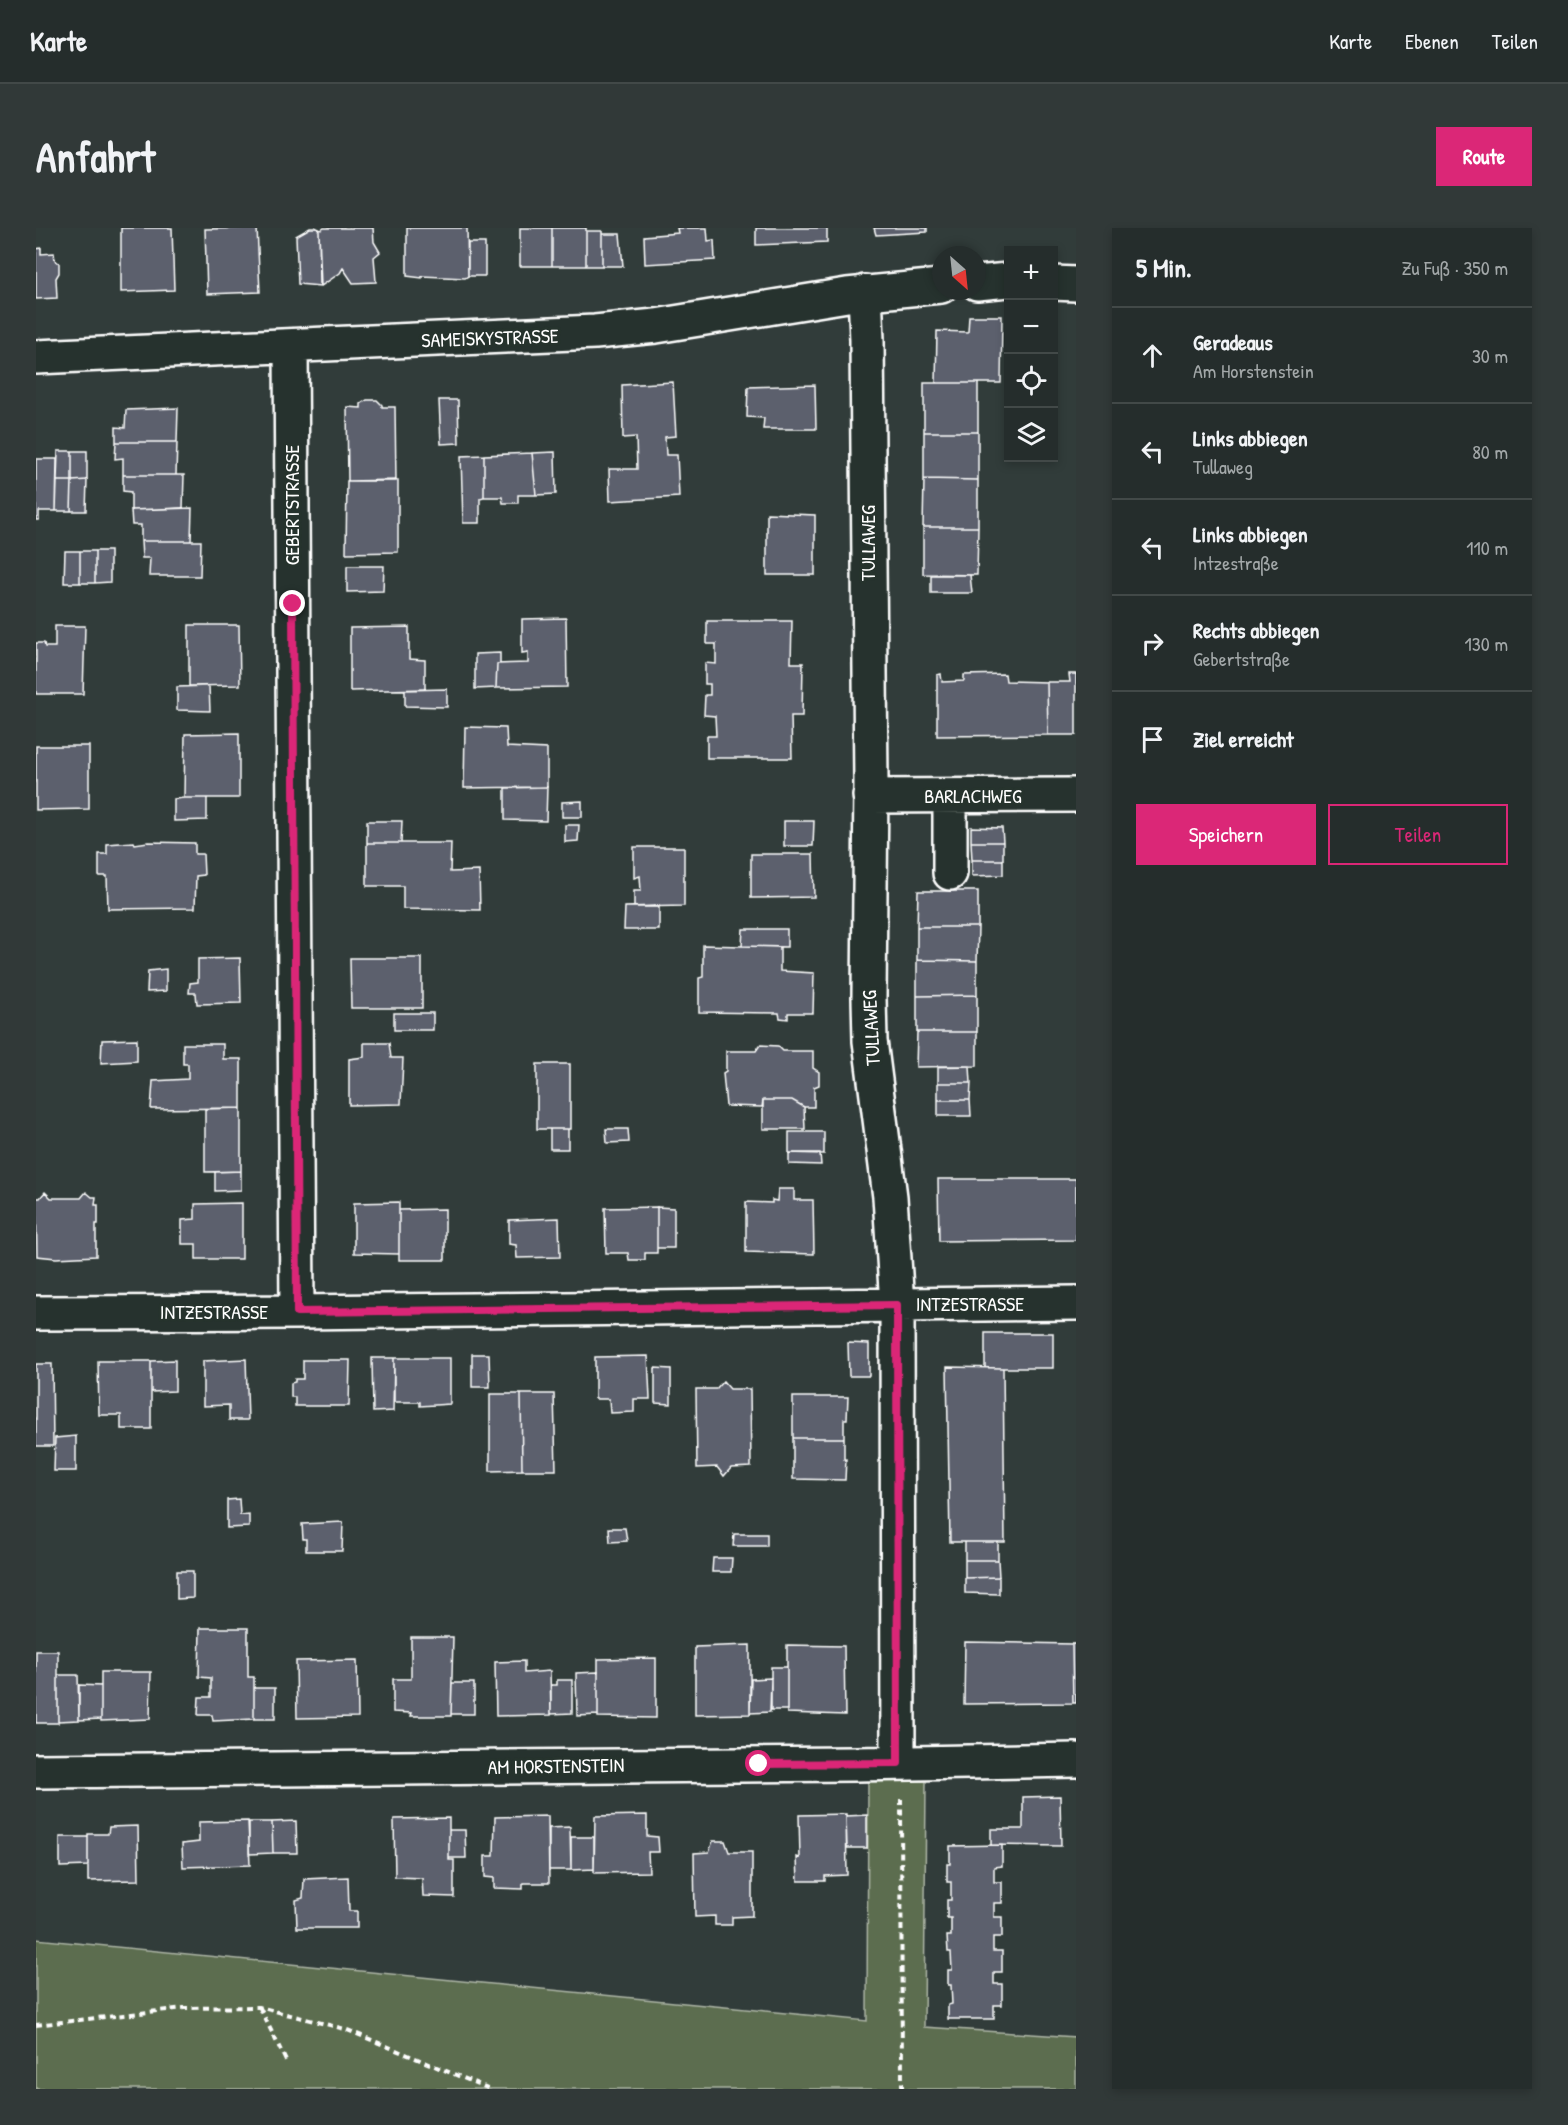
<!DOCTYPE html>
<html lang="de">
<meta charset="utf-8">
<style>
:root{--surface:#252d2c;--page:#313938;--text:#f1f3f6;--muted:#a3a8a9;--line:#424948;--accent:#db2777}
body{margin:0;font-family:"Patrick Hand",sans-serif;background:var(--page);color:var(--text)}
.controls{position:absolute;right:18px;top:18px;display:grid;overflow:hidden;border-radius:0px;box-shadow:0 3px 9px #0003}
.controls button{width:54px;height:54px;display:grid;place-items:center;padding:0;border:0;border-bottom:2px solid var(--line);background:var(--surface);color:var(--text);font:30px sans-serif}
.compass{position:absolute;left:896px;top:18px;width:54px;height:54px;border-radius:50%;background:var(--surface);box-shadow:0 3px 9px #0003;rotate:153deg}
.stop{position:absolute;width:18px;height:18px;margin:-14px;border:4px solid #db2777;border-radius:50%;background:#fff}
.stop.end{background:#db2777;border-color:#fff;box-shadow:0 2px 6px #0008}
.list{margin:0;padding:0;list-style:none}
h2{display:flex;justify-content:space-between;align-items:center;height:78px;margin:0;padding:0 24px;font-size:26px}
h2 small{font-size:20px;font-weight:400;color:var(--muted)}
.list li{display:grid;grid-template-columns:39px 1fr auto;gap:18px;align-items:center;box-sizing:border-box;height:96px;padding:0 24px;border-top:2px solid var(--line)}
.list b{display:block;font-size:22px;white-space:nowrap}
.list p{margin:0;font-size:20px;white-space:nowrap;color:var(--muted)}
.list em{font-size:20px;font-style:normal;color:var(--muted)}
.actions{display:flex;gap:12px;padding:18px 24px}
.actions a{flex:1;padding:14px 0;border:2px solid var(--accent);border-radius:0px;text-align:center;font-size:21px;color:var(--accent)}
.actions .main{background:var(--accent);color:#fff}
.icon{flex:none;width:33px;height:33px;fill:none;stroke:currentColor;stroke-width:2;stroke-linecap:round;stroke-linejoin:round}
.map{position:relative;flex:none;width:1040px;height:1861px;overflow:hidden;border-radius:0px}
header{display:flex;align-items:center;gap:36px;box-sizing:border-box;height:84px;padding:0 30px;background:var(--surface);border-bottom:2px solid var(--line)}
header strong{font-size:28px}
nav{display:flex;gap:33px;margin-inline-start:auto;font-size:21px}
.intro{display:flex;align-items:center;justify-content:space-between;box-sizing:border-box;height:144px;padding:0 36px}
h1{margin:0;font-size:42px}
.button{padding:15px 27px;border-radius:0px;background:var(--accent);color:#fff;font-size:21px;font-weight:700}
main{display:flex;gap:36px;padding:0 36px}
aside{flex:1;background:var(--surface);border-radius:0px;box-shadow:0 3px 9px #0003}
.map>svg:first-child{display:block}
.green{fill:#5c6d4f;stroke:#aeb6a7;stroke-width:1.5}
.building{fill:#5b606d;stroke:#fff;stroke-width:1.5}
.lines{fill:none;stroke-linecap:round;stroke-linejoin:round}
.minor-casing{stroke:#fff;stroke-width:38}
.path{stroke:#fff;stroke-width:4;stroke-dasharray:6 4.5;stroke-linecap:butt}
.minor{stroke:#26332d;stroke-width:33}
.route{stroke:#db2777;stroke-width:8}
.labels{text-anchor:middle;stroke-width:6;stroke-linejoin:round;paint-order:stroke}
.street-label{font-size:20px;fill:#fff;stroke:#26332d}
</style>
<header>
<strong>Karte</strong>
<nav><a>Karte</a><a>Ebenen</a><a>Teilen</a></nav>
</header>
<div class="intro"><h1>Anfahrt</h1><a class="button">Route</a></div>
<main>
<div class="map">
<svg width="1040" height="1861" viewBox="0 0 1040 1861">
<rect width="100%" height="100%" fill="#313c3a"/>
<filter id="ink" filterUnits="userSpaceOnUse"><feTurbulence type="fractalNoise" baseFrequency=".0167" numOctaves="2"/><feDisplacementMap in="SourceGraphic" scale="12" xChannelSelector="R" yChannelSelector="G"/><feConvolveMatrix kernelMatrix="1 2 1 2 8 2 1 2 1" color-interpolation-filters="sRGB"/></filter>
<g filter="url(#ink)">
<!-- green -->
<path class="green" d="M 832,1552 L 890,1553 L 888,1799 L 1040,1809 L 1040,1861 L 0,1861 L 0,1711 L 831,1793 Z"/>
<!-- building -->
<path class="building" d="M 85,0 L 136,0 L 138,62 L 85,64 Z
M 221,0 L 224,64 L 171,66 L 169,1 Z
M 274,0 L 281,0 L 283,3 L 284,58 L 262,56 L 260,8 Z
M 281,0 L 285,2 L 288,0 L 337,0 L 338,14 L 344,24 L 338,29 L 340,54 L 317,55 L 307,40 L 304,45 L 285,58 L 283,3 Z
M 371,0 L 431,0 L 432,48 L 429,50 L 386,48 L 386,50 L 371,48 Z
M 484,0 L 516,0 L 516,38 L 484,38 Z
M 516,0 L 550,0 L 550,38 L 516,38 Z
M 641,0 L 671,0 L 672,13 L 678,12 L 679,32 L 609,36 L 608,8 L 642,5 Z
M 720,0 L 791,0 L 791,14 L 720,17 Z
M 838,0 L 891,0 L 891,4 L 840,7 Z
M 550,3 L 566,3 L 566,38 L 550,38 Z
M 566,6 L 584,6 L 587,38 L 566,38 Z
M 432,15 L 449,15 L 449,48 L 432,48 Z
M 5,20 L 5,26 L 18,25 L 19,32 L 23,35 L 23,45 L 20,50 L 21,70 L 0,71 L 0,21 Z
M 933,88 L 966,88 L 965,155 L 900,155 L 901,103 L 932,104 Z
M 637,154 L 640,208 L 629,209 L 630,227 L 641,227 L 643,269 L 574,273 L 573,241 L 601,241 L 600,209 L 587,210 L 586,157 Z
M 888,155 L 942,155 L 942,204 L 888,204 Z
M 779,157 L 780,201 L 727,201 L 728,190 L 711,189 L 712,159 Z
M 331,172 L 341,172 L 346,177 L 346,179 L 359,179 L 360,253 L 312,253 L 311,179 L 325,180 L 325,176 Z
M 403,172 L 422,172 L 423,215 L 405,216 Z
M 142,180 L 141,214 L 80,214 L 80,199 L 89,200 L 90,182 Z
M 888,204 L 942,204 L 942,252 L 888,251 Z
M 80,214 L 141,214 L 140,247 L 87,247 L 87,230 L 79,231 Z
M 22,223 L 36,223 L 36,253 L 21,253 Z
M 36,223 L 51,223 L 51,252 L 36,253 Z
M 519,224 L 520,266 L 500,267 L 496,225 Z
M 496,225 L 500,267 L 482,267 L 482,275 L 467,275 L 466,269 L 448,269 L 448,227 Z
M 448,227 L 448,269 L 444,270 L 444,295 L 427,295 L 425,228 Z
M 0,231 L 21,231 L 20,283 L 3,283 L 3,292 L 0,292 Z
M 87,247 L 148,247 L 147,280 L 95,282 L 95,264 L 87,263 Z
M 888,251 L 942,252 L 942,299 L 887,299 Z
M 51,252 L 50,283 L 35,283 L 36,253 Z
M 362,252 L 362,324 L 310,325 L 311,253 Z
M 21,253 L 36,253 L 35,283 L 20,283 Z
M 156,280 L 155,313 L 105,313 L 105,297 L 96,297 L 95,282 Z
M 731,285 L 779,287 L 779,347 L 731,347 Z
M 887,299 L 942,299 L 941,347 L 887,346 Z
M 105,313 L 165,313 L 164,348 L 113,348 L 114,330 L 106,330 Z
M 29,323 L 44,323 L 44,355 L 28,355 Z
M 44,323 L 59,323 L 59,355 L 44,355 Z
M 59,323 L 74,323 L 74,354 L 59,355 Z
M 311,338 L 348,338 L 347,363 L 311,364 Z
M 895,347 L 934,347 L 936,365 L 895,365 Z
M 530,390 L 531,459 L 460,460 L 461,436 L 492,435 L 492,424 L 486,425 L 486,391 Z
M 671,393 L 756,393 L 755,435 L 767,435 L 766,488 L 755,488 L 756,530 L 671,530 L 671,508 L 680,508 L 679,488 L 668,487 L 669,467 L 674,467 L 674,456 L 669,456 L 669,435 L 680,436 L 680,416 L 671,416 Z
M 153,397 L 203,397 L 204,457 L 153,458 Z
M 19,398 L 49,398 L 47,466 L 0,466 L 0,415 L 8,415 L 9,419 L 19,419 Z
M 373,399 L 373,431 L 389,432 L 389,461 L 314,463 L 314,400 Z
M 464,425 L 464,436 L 461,436 L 460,460 L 439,461 L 439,426 Z
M 905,446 L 906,454 L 928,453 L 928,447 L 969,446 L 970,453 L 1011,454 L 1012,507 L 901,508 L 901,447 Z
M 1033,446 L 1040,446 L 1040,507 L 1012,507 L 1011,454 L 1034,454 Z
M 173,458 L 174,483 L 141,482 L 141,459 Z
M 411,461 L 411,479 L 369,478 L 369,462 Z
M 429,499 L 470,500 L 471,519 L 511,521 L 511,559 L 428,560 Z
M 203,505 L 203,570 L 148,570 L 149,506 Z
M 0,518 L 53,518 L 53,581 L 0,582 Z
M 511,559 L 510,593 L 469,592 L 469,560 Z
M 148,570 L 171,570 L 171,592 L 138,593 L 138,571 Z
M 546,573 L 546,589 L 526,589 L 526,574 Z
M 331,593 L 366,593 L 365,615 L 331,615 Z
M 748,593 L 778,593 L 777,618 L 748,618 Z
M 529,597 L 543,597 L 542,613 L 529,614 Z
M 935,599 L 966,600 L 967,614 L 935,614 Z
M 98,614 L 99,616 L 112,614 L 159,615 L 159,626 L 167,626 L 168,647 L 160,648 L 159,680 L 72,681 L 71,648 L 63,648 L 63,626 L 71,626 L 71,616 Z
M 935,614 L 967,614 L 967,632 L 936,632 Z
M 331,615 L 415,615 L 414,644 L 443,643 L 444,682 L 367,681 L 367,658 L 331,658 Z
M 598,619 L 648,619 L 648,678 L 598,679 L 598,663 L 605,663 L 604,648 L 598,650 Z
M 715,626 L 777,626 L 778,669 L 715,670 Z
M 936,632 L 967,632 L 967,647 L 936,648 Z
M 882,663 L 942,663 L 942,699 L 881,699 Z
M 623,678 L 623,702 L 588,702 L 589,679 Z
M 881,699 L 942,699 L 941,733 L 881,732 Z
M 707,701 L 751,701 L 751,719 L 706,718 Z
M 667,717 L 744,719 L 744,743 L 778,745 L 777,785 L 752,785 L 752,791 L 744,790 L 743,785 L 663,784 L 663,750 L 667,749 Z
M 204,730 L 205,775 L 161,776 L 160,765 L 153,765 L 154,755 L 162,754 L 162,731 Z
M 314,730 L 386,730 L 386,780 L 315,780 Z
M 881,732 L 941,733 L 941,767 L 881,768 Z
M 130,741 L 130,763 L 111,764 L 112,743 Z
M 941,767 L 941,804 L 881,804 L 881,768 Z
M 358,785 L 397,785 L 397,802 L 358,802 Z
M 881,804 L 941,804 L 941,838 L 880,839 Z
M 101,811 L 101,833 L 65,835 L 66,812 Z
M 328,815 L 353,815 L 355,830 L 367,830 L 365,876 L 313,877 L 313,831 L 328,829 Z
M 147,816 L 187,816 L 187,831 L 205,831 L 205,880 L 115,881 L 117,853 L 152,851 L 152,836 L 147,836 Z
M 724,817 L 742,818 L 747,823 L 777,823 L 777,840 L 783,844 L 783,857 L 778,859 L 778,879 L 768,879 L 756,872 L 727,872 L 726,879 L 690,878 L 687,845 L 690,843 L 690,823 L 720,823 Z
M 501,836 L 534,836 L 534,901 L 501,901 Z
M 902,838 L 934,838 L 935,855 L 902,855 Z
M 902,855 L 935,855 L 934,872 L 902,872 Z
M 727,872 L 756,872 L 768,879 L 769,901 L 727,901 Z
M 902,872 L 934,872 L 935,888 L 902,888 Z
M 205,880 L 205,943 L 169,944 L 169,881 Z
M 514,901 L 532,901 L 532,921 L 514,921 Z
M 570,901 L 592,901 L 593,914 L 571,915 Z
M 753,904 L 788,904 L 788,926 L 753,925 Z
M 753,925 L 784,925 L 785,937 L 753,936 Z
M 205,943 L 205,962 L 179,963 L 179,944 Z
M 902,951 L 1040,951 L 1040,1012 L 903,1013 Z
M 742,961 L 758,961 L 758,972 L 777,972 L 778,1026 L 710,1024 L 710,974 L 736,975 L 736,972 L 741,973 Z
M 9,964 L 15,970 L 45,970 L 50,964 L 56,969 L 60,969 L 59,977 L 62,977 L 62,996 L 60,996 L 60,1028 L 20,1030 L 1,1028 L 0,970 L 4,970 Z
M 363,974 L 363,1026 L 318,1025 L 318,975 Z
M 206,975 L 206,1031 L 160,1031 L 160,1016 L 146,1016 L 146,992 L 159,991 L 159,976 Z
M 621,979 L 638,980 L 638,1020 L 621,1020 Z
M 621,979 L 621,1025 L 609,1025 L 609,1032 L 593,1032 L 592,1025 L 570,1025 L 569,980 Z
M 409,981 L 409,1032 L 363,1032 L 363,982 Z
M 523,990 L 524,1029 L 481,1030 L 480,1017 L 473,1016 L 473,992 Z
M 949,1105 L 1017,1105 L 1017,1140 L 949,1140 Z
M 812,1115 L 833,1116 L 833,1148 L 813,1148 Z
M 436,1126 L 453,1126 L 454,1159 L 436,1159 Z
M 612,1128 L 614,1171 L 598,1171 L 598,1184 L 574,1185 L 573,1171 L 559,1171 L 559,1129 Z
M 336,1130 L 358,1130 L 357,1183 L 337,1184 Z
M 358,1130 L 414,1130 L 414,1176 L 384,1178 L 384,1174 L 358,1174 Z
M 210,1131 L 212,1192 L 193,1192 L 193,1177 L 167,1178 L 167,1133 Z
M 139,1132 L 139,1163 L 115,1164 L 115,1133 Z
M 267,1132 L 314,1132 L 313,1178 L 259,1178 L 259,1169 L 255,1169 L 255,1155 L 259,1154 L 259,1151 L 267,1151 Z
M 62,1133 L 115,1133 L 115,1201 L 85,1201 L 85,1187 L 63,1187 Z
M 0,1136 L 16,1136 L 17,1218 L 0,1218 Z
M 911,1139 L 967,1140 L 969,1314 L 914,1314 Z
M 619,1140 L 635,1141 L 635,1176 L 619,1175 Z
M 687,1153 L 694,1161 L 714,1161 L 715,1239 L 695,1240 L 688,1248 L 681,1239 L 661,1240 L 660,1161 L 680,1161 Z
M 454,1166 L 485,1166 L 486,1242 L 454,1243 Z
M 485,1166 L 518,1166 L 520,1242 L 486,1242 Z
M 757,1169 L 812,1169 L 811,1191 L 808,1191 L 808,1210 L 757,1210 Z
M 40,1208 L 40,1243 L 18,1243 L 19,1210 Z
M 757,1210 L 808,1210 L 808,1231 L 810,1231 L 809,1252 L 757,1251 Z
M 203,1271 L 204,1287 L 213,1286 L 213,1299 L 191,1300 L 191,1272 Z
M 307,1294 L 306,1323 L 270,1323 L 270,1311 L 267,1311 L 266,1296 Z
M 573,1300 L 589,1300 L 591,1313 L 574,1314 Z
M 698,1306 L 731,1306 L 731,1318 L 697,1318 Z
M 929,1314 L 962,1314 L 962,1332 L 929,1332 Z
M 677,1330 L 696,1330 L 695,1344 L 676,1344 Z
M 929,1332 L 962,1332 L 963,1349 L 929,1350 Z
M 141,1343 L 157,1343 L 157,1370 L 141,1371 Z
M 963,1349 L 963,1366 L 929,1365 L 929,1350 Z
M 164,1400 L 212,1400 L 212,1449 L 218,1449 L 218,1491 L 177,1493 L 176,1487 L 162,1487 L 163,1469 L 175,1469 L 175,1450 L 163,1449 Z
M 375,1409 L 417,1409 L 415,1488 L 375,1488 L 376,1485 L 357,1484 L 357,1451 L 375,1451 Z
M 929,1414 L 1036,1416 L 1037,1475 L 928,1476 Z
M 1036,1416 L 1040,1416 L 1040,1475 L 1037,1475 Z
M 714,1417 L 714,1486 L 659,1487 L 659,1419 Z
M 751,1417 L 808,1418 L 809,1487 L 751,1485 Z
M 0,1423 L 22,1423 L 22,1495 L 0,1495 Z
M 620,1430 L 620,1490 L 562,1489 L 562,1431 Z
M 321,1432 L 322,1489 L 261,1490 L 260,1433 Z
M 488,1433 L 488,1445 L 514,1443 L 515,1487 L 460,1488 L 459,1434 Z
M 735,1439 L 751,1439 L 751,1482 L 735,1482 Z
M 65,1444 L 115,1444 L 114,1491 L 65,1493 Z
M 562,1444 L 562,1487 L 541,1488 L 540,1445 Z
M 22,1447 L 42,1447 L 43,1492 L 22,1493 Z
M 735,1450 L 734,1484 L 714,1485 L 715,1451 Z
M 521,1452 L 536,1452 L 536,1485 L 515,1486 L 515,1457 L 521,1457 Z
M 416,1455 L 438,1455 L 438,1486 L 415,1486 Z
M 43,1457 L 65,1458 L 65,1491 L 43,1492 Z
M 218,1460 L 239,1460 L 239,1491 L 218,1491 Z
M 1024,1568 L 1025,1618 L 955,1617 L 955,1601 L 987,1601 L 987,1569 Z
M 810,1586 L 811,1647 L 789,1648 L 789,1653 L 762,1653 L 761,1629 L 764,1630 L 763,1587 Z
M 611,1587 L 611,1608 L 622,1609 L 623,1624 L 612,1624 L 613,1644 L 558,1645 L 559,1588 Z
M 831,1587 L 831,1620 L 811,1620 L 810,1588 Z
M 512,1588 L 513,1655 L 487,1655 L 487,1661 L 458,1660 L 458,1650 L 449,1649 L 449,1628 L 458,1628 L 459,1589 Z
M 413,1590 L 413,1632 L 418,1632 L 418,1669 L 387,1668 L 386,1650 L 359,1649 L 358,1591 Z
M 212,1593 L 214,1637 L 147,1639 L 146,1616 L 163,1614 L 163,1594 Z
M 260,1593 L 261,1625 L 237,1625 L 236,1594 Z
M 213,1594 L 236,1594 L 237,1625 L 213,1626 Z
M 102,1598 L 103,1652 L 52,1653 L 52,1606 L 72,1606 L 73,1599 Z
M 534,1599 L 535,1642 L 513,1642 L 513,1600 Z
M 413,1602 L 429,1602 L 430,1630 L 413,1630 Z
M 24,1609 L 52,1609 L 52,1638 L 24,1639 Z
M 535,1609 L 558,1609 L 558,1641 L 535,1642 Z
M 677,1613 L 689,1613 L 693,1624 L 716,1624 L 716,1688 L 696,1689 L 696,1697 L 679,1697 L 679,1688 L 659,1689 L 658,1625 L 673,1624 Z
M 966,1617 L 966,1638 L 958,1639 L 958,1654 L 966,1654 L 966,1675 L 958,1675 L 958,1689 L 966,1689 L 966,1709 L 957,1709 L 957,1723 L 966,1723 L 966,1744 L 958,1744 L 958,1756 L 966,1756 L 966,1777 L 958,1777 L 958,1791 L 912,1791 L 912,1777 L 916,1776 L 915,1757 L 912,1757 L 912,1742 L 916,1742 L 915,1724 L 912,1724 L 911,1708 L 915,1708 L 915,1690 L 911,1690 L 911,1672 L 915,1672 L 915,1654 L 911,1654 L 911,1636 L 914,1636 L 914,1618 Z
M 312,1649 L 313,1683 L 321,1683 L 321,1700 L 261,1700 L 260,1672 L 267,1670 L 268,1651 Z"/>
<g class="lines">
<defs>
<path id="minor" d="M 941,55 L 972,52
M 1017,55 L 1040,56
M 829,64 L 831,112 L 835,555 L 833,770 L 834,813 L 854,969 L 861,1077 L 862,1535
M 255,118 L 261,1084
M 0,129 L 559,104 L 620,98 L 811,67 L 905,58
M 834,568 L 1040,567
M 914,568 L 914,645
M 0,1085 L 261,1084 L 1040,1075
M 0,1543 L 820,1536 L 1040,1532"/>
</defs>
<!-- minor casing -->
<use href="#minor" class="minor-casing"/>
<!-- path -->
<path class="path" d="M 865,1571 L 866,1861
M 224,1780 L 250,1833
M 0,1797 L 148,1780 L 223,1779 L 309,1801 L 454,1861"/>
<!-- minor -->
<use href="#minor" class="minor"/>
</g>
</g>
<g class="lines" filter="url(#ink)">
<!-- route -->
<path class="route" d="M 257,376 L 261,1084 L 861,1077 L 862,1535 L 723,1536"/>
</g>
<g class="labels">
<!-- street labels -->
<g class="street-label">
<text transform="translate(454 110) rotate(-2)" y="7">SAMEISKYSTRASSE</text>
<text transform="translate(256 277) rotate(-90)" y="7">GEBERTSTRASSE</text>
<text transform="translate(832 315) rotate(-90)" y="7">TULLAWEG</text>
<text x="937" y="575">BARLACHWEG</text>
<text transform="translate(835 800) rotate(-93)" y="7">TULLAWEG</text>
<text x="934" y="1083">INTZESTRASSE</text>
<text x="178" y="1091">INTZESTRASSE</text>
<text transform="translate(520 1538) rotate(-1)" y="7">AM HORSTENSTEIN</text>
</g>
</g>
</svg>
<div class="controls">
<button>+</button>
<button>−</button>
<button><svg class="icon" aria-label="locate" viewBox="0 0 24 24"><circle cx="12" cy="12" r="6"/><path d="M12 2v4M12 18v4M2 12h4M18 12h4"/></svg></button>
<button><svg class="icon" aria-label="layers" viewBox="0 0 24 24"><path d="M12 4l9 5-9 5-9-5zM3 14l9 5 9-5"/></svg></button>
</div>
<svg class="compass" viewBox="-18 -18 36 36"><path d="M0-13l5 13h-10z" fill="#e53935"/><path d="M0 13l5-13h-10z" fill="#a3a8a9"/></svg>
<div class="stop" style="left:723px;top:1536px"></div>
<div class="stop end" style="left:257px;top:376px"></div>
</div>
<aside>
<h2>5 Min.<small>Zu Fuß · 350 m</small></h2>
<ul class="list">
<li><svg class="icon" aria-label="ahead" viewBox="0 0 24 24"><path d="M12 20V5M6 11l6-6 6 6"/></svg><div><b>Geradeaus</b><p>Am Horstenstein</p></div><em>30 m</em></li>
<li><svg class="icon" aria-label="left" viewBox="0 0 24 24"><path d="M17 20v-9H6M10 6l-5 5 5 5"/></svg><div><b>Links abbiegen</b><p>Tullaweg</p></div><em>80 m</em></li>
<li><svg class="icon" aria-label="left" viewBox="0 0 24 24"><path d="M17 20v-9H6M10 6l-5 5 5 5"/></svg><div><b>Links abbiegen</b><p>Intzestraße</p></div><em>110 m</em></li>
<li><svg class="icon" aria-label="right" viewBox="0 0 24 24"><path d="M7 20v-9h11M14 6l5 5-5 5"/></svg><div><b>Rechts abbiegen</b><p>Gebertstraße</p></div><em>130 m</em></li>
<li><svg class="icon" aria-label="arrive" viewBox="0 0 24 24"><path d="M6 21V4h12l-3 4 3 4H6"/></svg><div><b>Ziel erreicht</b></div></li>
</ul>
<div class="actions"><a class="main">Speichern</a><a>Teilen</a></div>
</aside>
</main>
